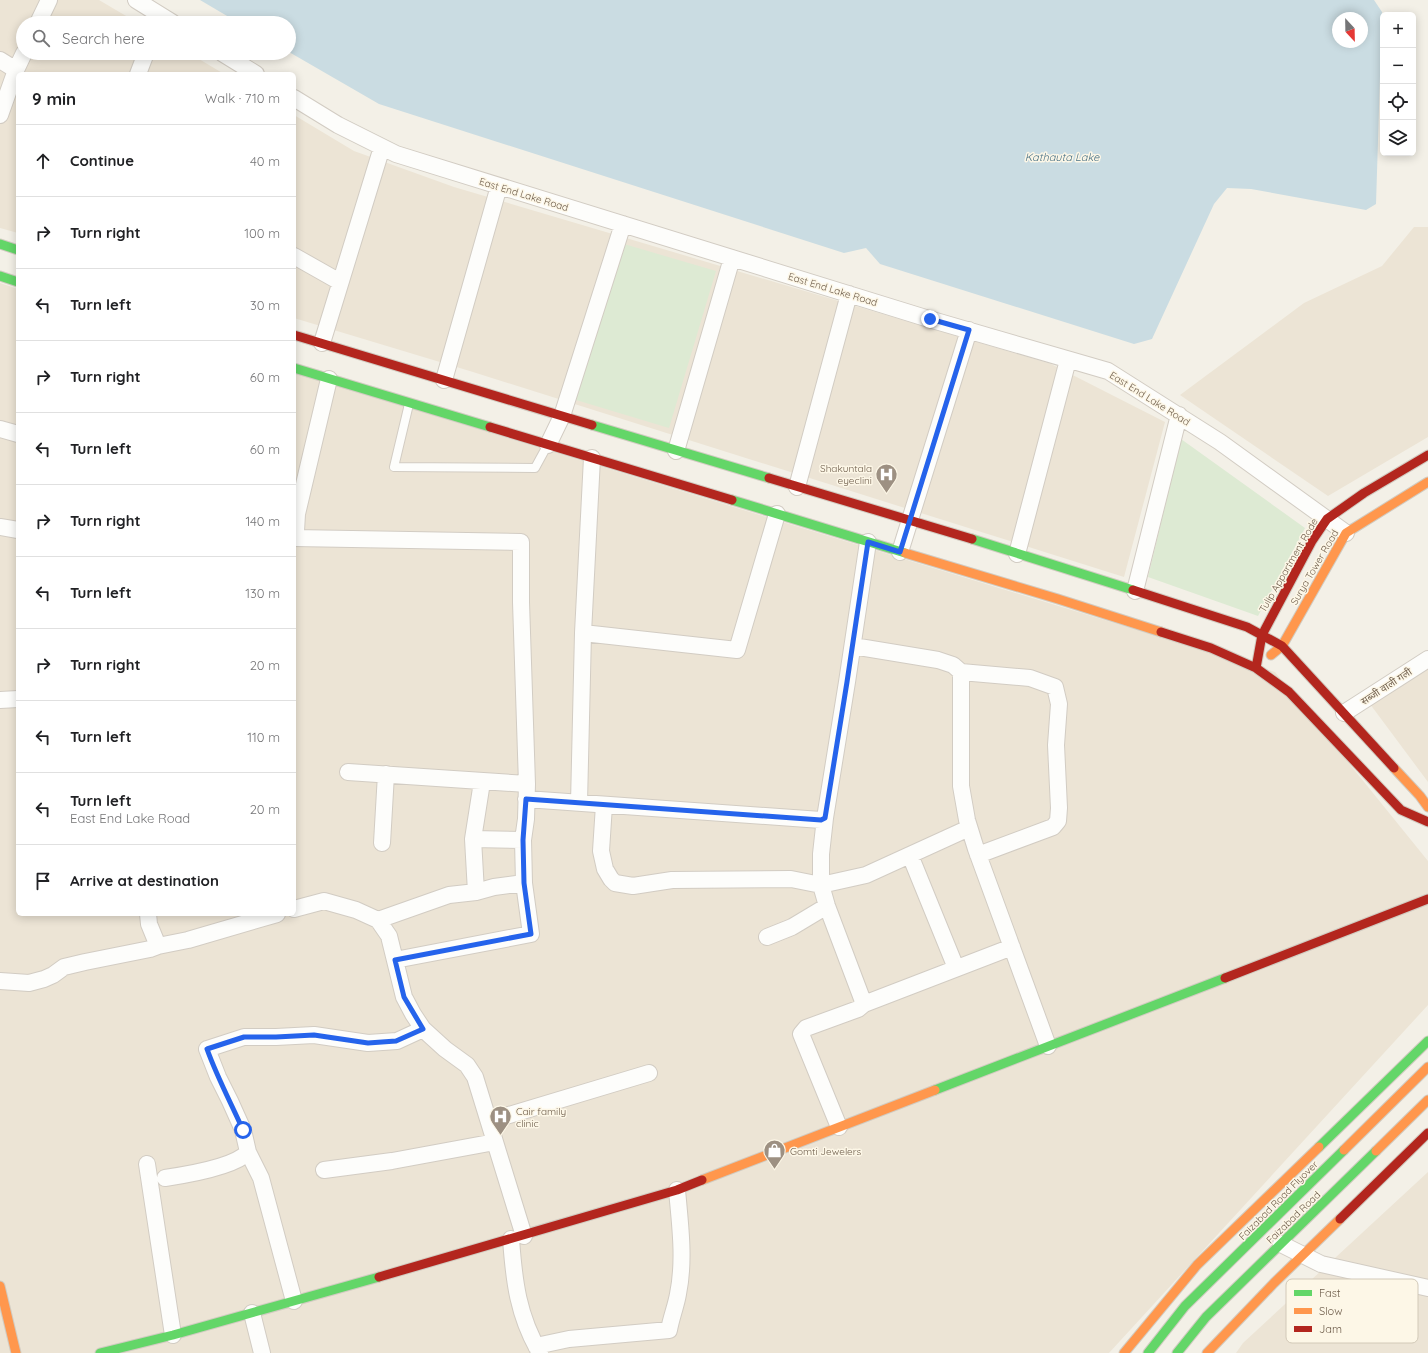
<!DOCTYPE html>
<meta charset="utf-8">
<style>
:root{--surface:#fff;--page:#f6f6f6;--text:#202124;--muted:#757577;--line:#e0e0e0}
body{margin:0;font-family:Quicksand,"Noto Sans Devanagari",sans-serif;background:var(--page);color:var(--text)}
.controls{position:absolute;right:12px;top:12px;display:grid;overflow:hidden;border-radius:6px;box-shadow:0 2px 10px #0003}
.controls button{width:36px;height:36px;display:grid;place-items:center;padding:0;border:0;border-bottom:1px solid var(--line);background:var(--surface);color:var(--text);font:20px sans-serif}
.compass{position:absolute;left:1332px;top:12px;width:36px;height:36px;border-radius:50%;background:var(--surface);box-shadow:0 2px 10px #0003;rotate:158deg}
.stop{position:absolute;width:12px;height:12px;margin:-9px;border:3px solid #2563eb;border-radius:50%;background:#fff}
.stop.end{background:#2563eb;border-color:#fff;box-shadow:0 1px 4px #0008}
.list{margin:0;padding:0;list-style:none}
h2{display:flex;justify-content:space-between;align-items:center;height:52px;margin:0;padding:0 16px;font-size:17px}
h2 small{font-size:13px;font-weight:400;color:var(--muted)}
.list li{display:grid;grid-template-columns:26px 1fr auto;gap:12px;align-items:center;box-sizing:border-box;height:72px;padding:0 16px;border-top:1px solid var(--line)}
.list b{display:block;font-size:15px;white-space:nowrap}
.list p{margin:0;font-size:13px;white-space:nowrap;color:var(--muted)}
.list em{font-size:13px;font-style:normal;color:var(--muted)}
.icon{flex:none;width:22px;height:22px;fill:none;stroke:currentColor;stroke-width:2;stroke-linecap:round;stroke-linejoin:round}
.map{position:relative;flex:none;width:1428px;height:1353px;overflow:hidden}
.search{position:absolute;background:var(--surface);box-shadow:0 2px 10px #0003;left:16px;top:16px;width:280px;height:44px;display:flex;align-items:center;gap:10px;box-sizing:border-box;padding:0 14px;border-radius:22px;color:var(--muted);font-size:15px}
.panel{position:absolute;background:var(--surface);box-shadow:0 2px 10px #0003;left:16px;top:72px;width:280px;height:844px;border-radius:6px}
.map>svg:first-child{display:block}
.residential{fill:#ece4d5}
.green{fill:#ddead3}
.water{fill:#cadce2;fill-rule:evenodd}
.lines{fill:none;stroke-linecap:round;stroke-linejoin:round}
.lane-casing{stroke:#d2ccc3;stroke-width:10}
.street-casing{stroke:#d2ccc3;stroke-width:18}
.fast-casing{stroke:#d1cbc1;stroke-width:11}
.slow-casing{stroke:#d1cbc1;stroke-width:11}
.jam-casing{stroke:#d1cbc1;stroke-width:11}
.lane{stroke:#fdfdfb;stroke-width:8}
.street{stroke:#fdfdfb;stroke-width:16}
.fast{stroke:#63d668;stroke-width:9}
.slow{stroke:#ff974d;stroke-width:9}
.jam{stroke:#b3261e;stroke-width:9}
.route{stroke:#2563eb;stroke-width:5}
.labels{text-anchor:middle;stroke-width:3;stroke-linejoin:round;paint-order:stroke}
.street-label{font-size:10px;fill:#6e5d4b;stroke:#fdf7e7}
.poi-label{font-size:10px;fill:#6e5d4b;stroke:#fdf7e7;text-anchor:start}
.water-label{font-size:11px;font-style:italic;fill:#4b7386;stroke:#fdf7e7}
.key{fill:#fdf7e7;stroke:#d2c9b8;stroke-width:1}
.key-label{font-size:11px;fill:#6e5d4b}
</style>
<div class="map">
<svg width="1428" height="1353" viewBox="0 0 1428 1353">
<rect width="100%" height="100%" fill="#f3f0e7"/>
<!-- residential -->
<path class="residential" d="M 0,0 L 99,0 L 138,23 L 23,23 L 23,53 L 189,53 L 224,74 L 18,74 L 18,233 L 0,228 Z
M 294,115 L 354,151 L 454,187 L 1051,364 L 1165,422 L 1124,577 L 473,372 L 294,318 Z
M 1414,227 L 1428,227 L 1428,437 L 1328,496 L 1180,395 L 1304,303 L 1382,266 Z
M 0,283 L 18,289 L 18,914 L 294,914 L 294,373 L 1275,672 L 1428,861 L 1428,1005 L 1109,1353 L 0,1353 Z
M 1428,662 L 1428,782 L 1367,700 Z
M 1428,1172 L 1428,1353 L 1236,1353 L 1243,1343 Z"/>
<!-- green -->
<path class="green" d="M 624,244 L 716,271 L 669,428 L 576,400 Z
M 1181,439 L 1305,528 L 1258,616 L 1148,577 Z"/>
<!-- water -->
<path class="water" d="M 200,0 L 1374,0 L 1382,12 L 1376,204 L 1366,210 L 1251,189 L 1227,188 L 1214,204 L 1152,339 L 1134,344 L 880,264 L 866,248 L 844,253 L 379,104 L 289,52 L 289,23 L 239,23 ZM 1338,18 L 1362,18 L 1362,42 L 1338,42 Z"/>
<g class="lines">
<defs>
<path id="lane" d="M 409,404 L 394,467 L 535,468 L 547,446"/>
<path id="street" d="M 136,0 L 173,23
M 38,23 L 49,0
M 222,53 L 256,74
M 0,60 L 16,70
M 138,74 L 146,53
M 294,98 L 338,125 L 396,154 L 929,319 L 1108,371 L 1220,442 L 1346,533
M 0,115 L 16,70 L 24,53
M 294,256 L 340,282
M 322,343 L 382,147
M 444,380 L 499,186
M 0,429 L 18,434
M 548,445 L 562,416 L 623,224
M 676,451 L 732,258
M 797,487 L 849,294
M 0,527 L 18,530
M 294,536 L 296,531 L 297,514 L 329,379
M 294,538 L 521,542 L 521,602 L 527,784
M 900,552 L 969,330
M 1017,554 L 1068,360
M 1135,591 L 1179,415
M 583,633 L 592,458
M 853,646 L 938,660 L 953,665 L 961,672 L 961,786 L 967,820 L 976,849 L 1048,1046
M 961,672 L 1030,678 L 1055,687 L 1059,704 L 1056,745 L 1059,808 L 1058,821 L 1053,827 L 978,855
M 0,700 L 18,699
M 1344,713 L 1428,659
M 348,772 L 527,784 L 526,819 L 523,840 L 524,883 L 531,934 L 395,960
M 526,799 L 821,820 L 825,818 L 847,682 L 868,542
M 579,803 L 583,633 L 737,650 L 777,514
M 604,805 L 601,851 L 605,869 L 611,879 L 615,883 L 633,886 L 672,880 L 791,879 L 821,885 L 866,875 L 969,828
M 825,818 L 821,854 L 821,885 L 827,906 L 864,1004 L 858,1009 L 806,1028 L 801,1034 L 839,1127
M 473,839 L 523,840
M 382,843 L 386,774
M 910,855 L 956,968
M 476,892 L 473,839 L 482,782
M 294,909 L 324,901 L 356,910 L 378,920 L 389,936 L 404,997 L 413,1014 L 423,1029 L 445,1049 L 467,1065 L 475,1077 L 524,1236
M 378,920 L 449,895 L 476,892 L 494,887 L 524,883
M 767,937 L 792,927 L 827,906
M 158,946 L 188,940 L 277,914
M 0,981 L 29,983 L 44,979 L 53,975 L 64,967 L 85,962 L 150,949 L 158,946 L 149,924 L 148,914
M 864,1004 L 1012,947
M 489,1121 L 649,1073
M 248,1152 L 261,1178 L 294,1301
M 147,1164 L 173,1335
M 324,1170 L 392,1161 L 495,1142
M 165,1178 C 185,1175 235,1167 248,1152 L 243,1130 L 230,1101 L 218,1077 L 207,1049 L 244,1037 L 276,1037 L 314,1035 L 368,1043 L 397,1041 L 423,1029
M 511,1239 C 514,1281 518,1316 540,1353
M 1281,1244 L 1321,1264 L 1428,1288
M 252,1313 L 262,1353
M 536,1346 L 569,1339 L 669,1330 C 671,1318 676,1306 678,1294 C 685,1260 680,1224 677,1190"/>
<path id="fast" d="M 0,244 L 18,250
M 0,276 L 18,282
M 294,368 L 490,427
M 592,425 L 769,478
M 732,500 L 905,553
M 972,539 L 1133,590
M 935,1090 L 1225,978
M 1319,1147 L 1428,1041
M 100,1353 L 173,1335 L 379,1277
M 1148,1353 L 1185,1306 L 1344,1150
M 1177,1353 L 1206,1317 L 1376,1151"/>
<path id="slow" d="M 905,553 L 1058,599 L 1161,632
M 1271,655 L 1282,646 L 1346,533 L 1428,482
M 1394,768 L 1420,796 L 1428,807
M 1344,1150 L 1428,1067
M 1376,1151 L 1428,1100
M 702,1180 L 935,1090
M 0,1286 L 16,1353
M 1124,1353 L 1197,1265 L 1319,1147
M 1207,1353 L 1274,1283 L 1340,1219"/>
<path id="jam" d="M 294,335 L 592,425
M 490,427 L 732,500
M 769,478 L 972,539
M 1133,590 L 1247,627 L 1282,646 L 1394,768
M 1161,632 L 1211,648 L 1256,668 L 1289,692 L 1401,810 L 1428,822
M 1256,668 L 1262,635 L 1312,541 L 1327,519 L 1364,493 L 1428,455
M 1225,978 L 1428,899
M 1340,1219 L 1428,1133
M 379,1277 L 677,1190 L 702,1180"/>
</defs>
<!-- lane casing -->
<use href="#lane" class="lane-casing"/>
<!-- street casing -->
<use href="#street" class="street-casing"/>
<!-- fast casing -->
<use href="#fast" class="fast-casing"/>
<!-- slow casing -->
<use href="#slow" class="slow-casing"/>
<!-- jam casing -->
<use href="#jam" class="jam-casing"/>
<!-- lane -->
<use href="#lane" class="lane"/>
<!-- street -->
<use href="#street" class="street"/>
<!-- fast -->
<use href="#fast" class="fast"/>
<!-- slow -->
<use href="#slow" class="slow"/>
<!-- jam -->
<use href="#jam" class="jam"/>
</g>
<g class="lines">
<!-- route -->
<path class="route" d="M 243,1130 C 231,1103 217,1077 207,1049 L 244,1037 L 276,1037 L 314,1035 L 368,1043 L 396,1041 L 423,1029 L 404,997 L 395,960 L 531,934 L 524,883 L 523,840 L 526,799 L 821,820 L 825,818 L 847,682 L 868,542 L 900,552 L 969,330 L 930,319"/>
</g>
<!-- icons -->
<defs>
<symbol id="hospital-pin" viewBox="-11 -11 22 30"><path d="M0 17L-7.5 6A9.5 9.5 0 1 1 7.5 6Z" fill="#9d9082" stroke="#fdf7e7"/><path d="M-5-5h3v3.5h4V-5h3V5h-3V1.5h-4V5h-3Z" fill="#fff"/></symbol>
<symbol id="shop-pin" viewBox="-11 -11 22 30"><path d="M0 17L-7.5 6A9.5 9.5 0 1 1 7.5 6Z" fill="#9d9082" stroke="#fdf7e7"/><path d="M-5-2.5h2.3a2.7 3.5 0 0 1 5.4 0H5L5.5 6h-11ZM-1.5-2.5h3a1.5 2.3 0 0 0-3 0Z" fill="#fff"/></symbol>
</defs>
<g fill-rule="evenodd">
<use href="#hospital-pin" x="874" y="462" width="25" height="34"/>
<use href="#hospital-pin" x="488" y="1104" width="25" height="34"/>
<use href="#shop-pin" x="762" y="1138" width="25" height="34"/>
</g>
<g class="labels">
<!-- street labels -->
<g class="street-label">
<text transform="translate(524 194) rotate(17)" y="4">East End Lake Road</text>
<text transform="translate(833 289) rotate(17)" y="4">East End Lake Road</text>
<text transform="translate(1150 398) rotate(32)" y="4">East End Lake Road</text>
<text transform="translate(1288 565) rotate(-60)" y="4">Tulip Appartment Rode</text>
<text transform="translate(1314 567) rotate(-60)" y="4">Surya Tower Road</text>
<text transform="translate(1386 686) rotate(-33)" y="4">सब्जी वाली गली</text>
<text transform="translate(1278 1200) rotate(-45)" y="4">Faizabad Road Flyover</text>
<text transform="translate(1293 1217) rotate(-44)" y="4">Faizabad Road</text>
</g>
<!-- poi labels -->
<g class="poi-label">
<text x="872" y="472" text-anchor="end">Shakuntala<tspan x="872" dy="12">eyeclini</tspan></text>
<text x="516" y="1115">Cair family<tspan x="516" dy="12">clinic</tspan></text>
<text x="790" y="1155">Gomti Jewelers</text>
</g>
<!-- water labels -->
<g class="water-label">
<text x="1062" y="161">Kathauta Lake</text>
</g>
</g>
<!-- legend -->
<rect x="1286" y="1279" width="132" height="64" rx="6" class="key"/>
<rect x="1294" y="1290" width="18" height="6" fill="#63d668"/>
<rect x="1294" y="1308" width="18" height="6" fill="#ff974d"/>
<rect x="1294" y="1326" width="18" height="6" fill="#b3261e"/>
<g class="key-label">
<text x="1319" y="1297">Fast</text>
<text x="1319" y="1315">Slow</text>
<text x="1319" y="1333">Jam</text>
</g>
</svg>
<div class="controls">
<button>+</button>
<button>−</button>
<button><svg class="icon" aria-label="locate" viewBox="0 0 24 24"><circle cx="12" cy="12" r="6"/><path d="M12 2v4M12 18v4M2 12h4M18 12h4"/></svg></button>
<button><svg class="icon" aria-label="layers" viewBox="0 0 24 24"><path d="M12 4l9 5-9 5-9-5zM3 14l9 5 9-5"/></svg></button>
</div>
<svg class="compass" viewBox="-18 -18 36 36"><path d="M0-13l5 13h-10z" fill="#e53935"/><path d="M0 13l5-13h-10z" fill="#757577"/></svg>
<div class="stop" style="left:243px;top:1130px"></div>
<div class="stop end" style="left:930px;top:319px"></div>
<div class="search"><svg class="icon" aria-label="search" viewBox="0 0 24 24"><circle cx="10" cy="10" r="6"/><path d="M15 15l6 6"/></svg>Search here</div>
<section class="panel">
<h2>9 min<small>Walk · 710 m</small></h2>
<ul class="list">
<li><svg class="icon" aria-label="ahead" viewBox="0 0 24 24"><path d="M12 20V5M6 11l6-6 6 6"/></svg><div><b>Continue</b></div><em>40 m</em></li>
<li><svg class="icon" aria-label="right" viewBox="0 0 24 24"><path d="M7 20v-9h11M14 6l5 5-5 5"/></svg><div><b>Turn right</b></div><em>100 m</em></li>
<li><svg class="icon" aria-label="left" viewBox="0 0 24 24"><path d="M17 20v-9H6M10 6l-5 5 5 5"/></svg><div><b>Turn left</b></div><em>30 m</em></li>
<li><svg class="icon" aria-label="right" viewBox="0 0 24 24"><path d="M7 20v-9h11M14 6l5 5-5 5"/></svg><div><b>Turn right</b></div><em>60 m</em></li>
<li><svg class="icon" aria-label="left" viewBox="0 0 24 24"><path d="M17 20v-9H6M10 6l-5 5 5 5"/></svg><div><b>Turn left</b></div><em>60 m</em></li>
<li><svg class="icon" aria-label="right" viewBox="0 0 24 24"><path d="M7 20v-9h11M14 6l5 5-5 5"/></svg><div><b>Turn right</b></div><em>140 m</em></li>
<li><svg class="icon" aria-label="left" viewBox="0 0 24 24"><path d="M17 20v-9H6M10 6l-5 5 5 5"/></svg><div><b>Turn left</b></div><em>130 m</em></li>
<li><svg class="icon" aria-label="right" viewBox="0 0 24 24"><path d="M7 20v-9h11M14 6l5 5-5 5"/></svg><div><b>Turn right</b></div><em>20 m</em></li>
<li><svg class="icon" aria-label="left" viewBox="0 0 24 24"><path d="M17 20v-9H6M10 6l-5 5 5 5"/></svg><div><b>Turn left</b></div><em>110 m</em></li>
<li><svg class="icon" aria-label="left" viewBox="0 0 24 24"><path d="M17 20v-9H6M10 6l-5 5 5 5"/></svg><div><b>Turn left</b><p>East End Lake Road</p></div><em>20 m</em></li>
<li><svg class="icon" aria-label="arrive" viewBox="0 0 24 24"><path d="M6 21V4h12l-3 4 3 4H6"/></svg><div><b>Arrive at destination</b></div></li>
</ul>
</section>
</div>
